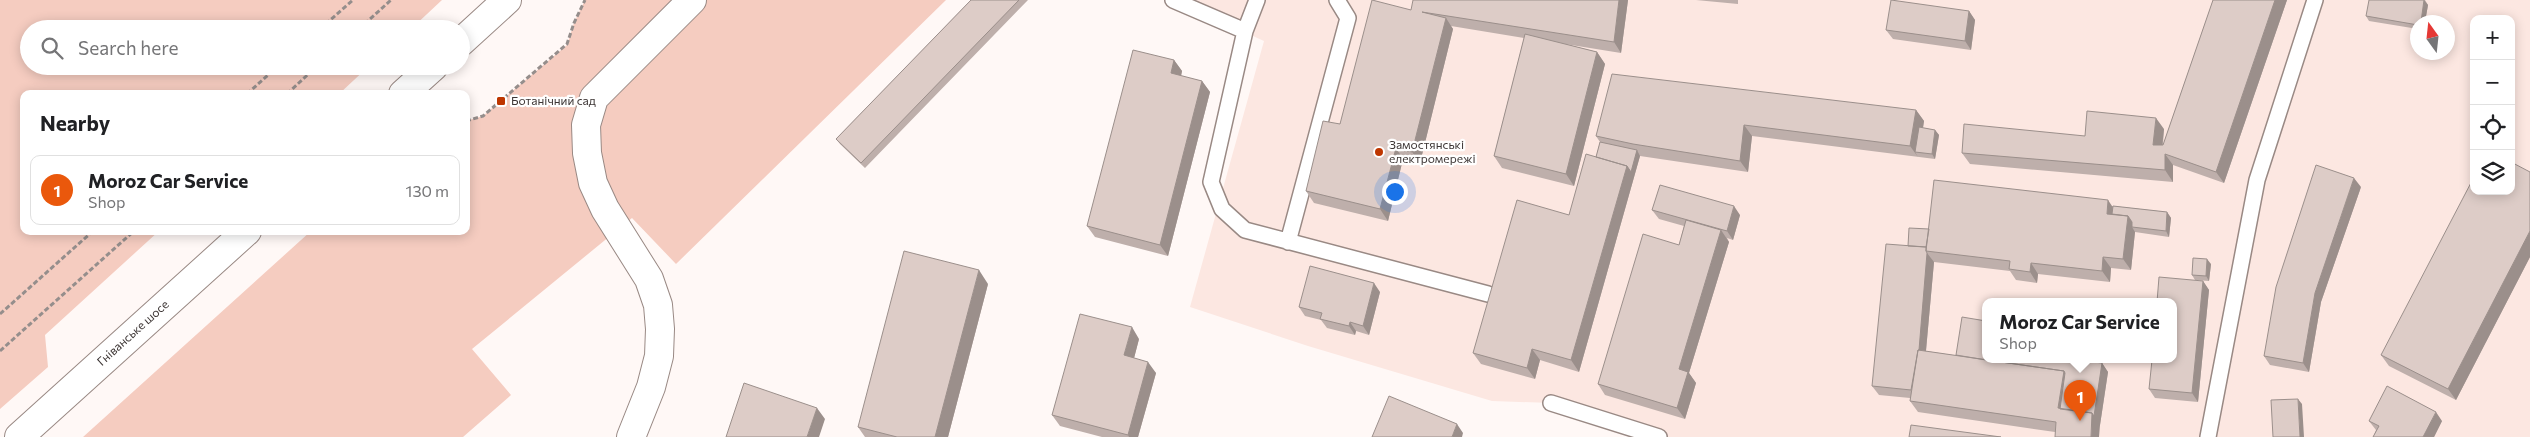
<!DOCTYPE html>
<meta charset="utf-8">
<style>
:root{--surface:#fff;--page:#f6f6f6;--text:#202124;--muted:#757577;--line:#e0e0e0;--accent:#ea580c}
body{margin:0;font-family:Commissioner,sans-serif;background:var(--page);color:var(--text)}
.controls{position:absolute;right:15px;top:15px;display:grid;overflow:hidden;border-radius:10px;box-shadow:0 2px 12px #0003}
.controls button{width:45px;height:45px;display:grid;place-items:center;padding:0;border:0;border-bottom:1px solid var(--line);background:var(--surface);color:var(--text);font:25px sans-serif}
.compass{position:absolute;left:2410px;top:15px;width:45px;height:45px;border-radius:50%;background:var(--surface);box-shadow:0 2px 12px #0003;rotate:345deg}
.you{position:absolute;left:1394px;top:191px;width:18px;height:18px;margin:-12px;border:4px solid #fff;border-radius:50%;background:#1a73e8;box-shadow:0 0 0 8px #1a73e833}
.badge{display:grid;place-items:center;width:32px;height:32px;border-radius:50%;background:var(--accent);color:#fff;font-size:16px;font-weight:700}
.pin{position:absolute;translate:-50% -41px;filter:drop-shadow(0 1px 2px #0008)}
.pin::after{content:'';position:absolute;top:26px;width:18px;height:15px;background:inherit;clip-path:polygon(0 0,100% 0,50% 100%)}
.popup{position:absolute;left:1982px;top:298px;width:195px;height:65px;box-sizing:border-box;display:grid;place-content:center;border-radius:10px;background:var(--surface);filter:drop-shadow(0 1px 4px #0005);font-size:16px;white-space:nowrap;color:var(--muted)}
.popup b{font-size:19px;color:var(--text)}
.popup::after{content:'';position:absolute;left:50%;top:100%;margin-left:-10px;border:10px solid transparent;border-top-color:var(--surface)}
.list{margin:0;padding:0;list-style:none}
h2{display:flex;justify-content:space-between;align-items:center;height:65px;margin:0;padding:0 20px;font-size:21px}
h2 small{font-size:16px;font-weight:400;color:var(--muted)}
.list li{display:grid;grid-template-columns:32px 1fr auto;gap:15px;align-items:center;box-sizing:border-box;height:70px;margin:0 10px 10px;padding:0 10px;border:1px solid var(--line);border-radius:10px}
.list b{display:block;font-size:19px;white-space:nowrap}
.list p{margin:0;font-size:16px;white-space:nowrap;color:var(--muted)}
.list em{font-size:16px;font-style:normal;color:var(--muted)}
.icon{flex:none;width:28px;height:28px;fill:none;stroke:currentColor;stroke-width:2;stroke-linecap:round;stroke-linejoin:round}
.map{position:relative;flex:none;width:2530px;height:437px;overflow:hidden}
.search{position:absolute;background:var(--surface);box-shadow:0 2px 12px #0003;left:20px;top:20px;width:450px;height:55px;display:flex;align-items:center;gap:12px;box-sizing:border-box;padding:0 18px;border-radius:28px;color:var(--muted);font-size:19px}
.panel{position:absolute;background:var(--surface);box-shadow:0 2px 12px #0003;left:20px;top:90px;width:450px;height:145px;border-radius:10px}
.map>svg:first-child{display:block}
.built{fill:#fce7e1;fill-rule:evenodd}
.green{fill:#f5ccc0}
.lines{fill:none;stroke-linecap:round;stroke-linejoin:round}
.service-casing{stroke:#998984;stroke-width:18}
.minor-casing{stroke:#998984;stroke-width:30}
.secondary-casing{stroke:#998984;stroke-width:30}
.path{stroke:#958e8c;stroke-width:3;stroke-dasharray:5 2.5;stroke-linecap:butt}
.service{stroke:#fff;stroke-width:15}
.minor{stroke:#fff;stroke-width:28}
.secondary{stroke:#fff;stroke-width:28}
.wall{fill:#beafab}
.shaded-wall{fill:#9b8f8b}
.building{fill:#ddccc7;stroke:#9b8f8b}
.poi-dot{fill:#be3600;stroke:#fff;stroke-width:2}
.labels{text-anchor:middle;stroke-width:4.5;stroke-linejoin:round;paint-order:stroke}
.poi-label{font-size:12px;fill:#3d3635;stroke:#fff;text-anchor:start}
.street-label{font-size:12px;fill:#3d3635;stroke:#fff}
</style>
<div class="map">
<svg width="2530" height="437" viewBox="0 0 2530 437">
<rect width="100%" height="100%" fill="#fff8f6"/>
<!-- built -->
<path class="built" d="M 1173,0 L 2530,0 L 2530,437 L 1659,437 L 1551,403 L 1492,401 L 1308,346 L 1190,307 L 1264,41 ZM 2474,19 L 2511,19 L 2511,191 L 2474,191 ZM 2418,22 L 2448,22 L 2448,52 L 2418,52 ZM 1986,302 L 2174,302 L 2174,360 L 1986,360 Z"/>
<!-- green -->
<path class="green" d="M 0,0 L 442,0 L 411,29 L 29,29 L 29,66 L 369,66 L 339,94 L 24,94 L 24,231 L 159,231 L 45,335 L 48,367 L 0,409 Z
M 585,0 L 946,0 L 676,264 L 632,218 L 472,349 L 511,395 L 463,437 L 83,437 L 311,231 L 466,231 L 466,121 L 483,116 L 567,45 L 574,23 Z"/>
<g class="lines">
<defs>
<path id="service" d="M 1173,0 L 1245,31
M 1257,0 L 1245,31 L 1211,182 L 1222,209 L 1245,230 L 1488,294
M 1288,242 L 1348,18 L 1337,0
M 1551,403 L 1659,437
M 2208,437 L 2257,180 L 2315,0"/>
<path id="minor" d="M 631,437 L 651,387 L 659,356 L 660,329 L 658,305 L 649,279 L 605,209 L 593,183 L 587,153 L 586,125 L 594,98 L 692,0"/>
<path id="secondary" d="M 461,42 L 507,0
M 403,94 L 434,66
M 19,437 L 247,231"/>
</defs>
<!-- service casing -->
<use href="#service" class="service-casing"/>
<!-- minor casing -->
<use href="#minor" class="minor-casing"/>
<!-- secondary casing -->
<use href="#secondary" class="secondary-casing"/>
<!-- path -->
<path class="path" d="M 320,29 L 353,0
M 359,29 L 391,0
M 247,94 L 278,66
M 287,94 L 317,66
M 466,121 L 483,116 L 567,44 L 574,23 L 585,0
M 0,314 L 93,231
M 0,351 L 134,231"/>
<!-- service -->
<use href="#service" class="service"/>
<!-- minor -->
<use href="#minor" class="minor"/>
<!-- secondary -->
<use href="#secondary" class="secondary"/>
</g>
<!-- wall -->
<path class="wall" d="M 971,0 L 1028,0 L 865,168 L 840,144 L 836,139 Z
M 1628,0 L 1621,53 L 1565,44 L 1597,52 L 1605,64 L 1574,186 L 1502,168 L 1494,156 L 1524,38 L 1451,26 L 1453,29 L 1420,163 L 1403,159 L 1388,221 L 1314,203 L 1306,191 L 1340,124 L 1411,10 Z
M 1696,0 L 1738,0 L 1738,4 Z
M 2213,0 L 2287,0 L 2224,183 L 2173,165 L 2173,182 L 1970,164 L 1962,153 L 2085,136 L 2164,129 L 2163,145 Z
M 2425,0 L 2428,5 L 2425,22 L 2418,22 L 2418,29 L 2369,21 L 2366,16 Z
M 1969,11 L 1975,20 L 1971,50 L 1893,39 L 1886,30 Z
M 1174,60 L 1182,71 L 1181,76 L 1202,81 L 1210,92 L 1168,256 L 1095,237 L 1087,226 Z
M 1916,110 L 1924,121 L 1923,128 L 1935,130 L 1939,135 L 1935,159 L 1752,136 L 1748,172 L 1640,156 L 1579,372 L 1540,360 L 1535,379 L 1481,364 L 1473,353 L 1569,215 L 1596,157 L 1600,142 L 1596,136 Z
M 2530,172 L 2530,257 L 2456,400 L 2389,366 L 2381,355 Z
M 2361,187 L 2321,302 L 2309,372 L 2270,365 L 2264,356 Z
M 2113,206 L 2167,212 L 2171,218 L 2169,237 L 2135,232 L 2131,270 L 2111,268 L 2110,282 L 2038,274 L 2037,283 L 2016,280 L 2010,271 L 1934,262 L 1926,351 L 1986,360 L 2102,363 L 2108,372 L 2100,425 L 2055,432 L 1918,412 L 1910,401 L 1910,398 L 1879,395 L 1872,386 L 1908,246 L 1929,229 Z
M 1652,210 L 1740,215 L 1733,240 L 1727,238 L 1729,242 L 1689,373 L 1696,383 L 1685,419 L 1605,395 L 1598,384 L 1679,245 L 1684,226 L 1659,219 Z
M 2211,264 L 2209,281 L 2195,280 L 2192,275 Z
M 2203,281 L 2209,290 L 2198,402 L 2155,398 L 2149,389 Z
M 988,284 L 948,437 L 865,437 L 858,427 Z
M 1380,292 L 1369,335 L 1356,331 L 1355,335 L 1327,328 L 1321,320 L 1305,316 L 1299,307 Z
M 1139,339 L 1134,358 L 1156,373 L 1138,437 L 1102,437 L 1060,426 L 1052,415 Z
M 2369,421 L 2442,421 L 2434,437 L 2373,437 L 2376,430 Z"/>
<!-- shaded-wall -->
<path class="shaded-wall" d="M 1619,0 L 1628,0 L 1621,53 L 1614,42 Z
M 2275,0 L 2287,0 L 2224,183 L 2216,172 Z
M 2424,0 L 2428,5 L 2425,22 L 2421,22 Z
M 1969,11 L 1975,20 L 1971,50 L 1965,41 Z
M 1446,18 L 1453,29 L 1420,163 L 1412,152 Z
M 1597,52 L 1605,64 L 1574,186 L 1566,174 Z
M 1174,60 L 1182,71 L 1179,85 L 1171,73 Z
M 1202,81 L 1210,92 L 1168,256 L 1160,245 Z
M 1916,110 L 1924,121 L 1919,152 L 1915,152 L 1918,157 L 1910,146 Z
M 2156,118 L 2164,129 L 2161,157 L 2153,145 Z
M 1744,125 L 1752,136 L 1748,172 L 1740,161 Z
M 1935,130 L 1939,135 L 1935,159 L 1932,154 Z
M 1396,148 L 1403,159 L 1388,221 L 1380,209 Z
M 1637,150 L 1640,156 L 1579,372 L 1571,360 L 1627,166 Z
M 2165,154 L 2173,165 L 2173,182 L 2165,170 Z
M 2354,178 L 2361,187 L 2321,302 L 2309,372 L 2303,363 L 2315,293 Z
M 2108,200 L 2116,212 L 2116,220 L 2107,214 Z
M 1734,206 L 1740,215 L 1733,240 L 1727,231 Z
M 2167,212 L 2171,218 L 2169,237 L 2166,231 Z
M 2128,216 L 2136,227 L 2132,227 L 2135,232 L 2131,270 L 2123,259 Z
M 1721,230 L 1729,242 L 1689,373 L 1696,383 L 1685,419 L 1677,408 L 1679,369 Z
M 2530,231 L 2530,257 L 2456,400 L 2448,389 Z
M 1927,253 L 1934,262 L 1925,361 L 1913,390 Z
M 2103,257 L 2111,268 L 2110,282 L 2102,271 Z
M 2207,259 L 2211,264 L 2209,281 L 2206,276 Z
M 2031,263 L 2038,274 L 2037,283 L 2030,272 Z
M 979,270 L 988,284 L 948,437 L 935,437 Z
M 2203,281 L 2209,290 L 2198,402 L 2192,393 Z
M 1374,283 L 1380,292 L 1369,335 L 1363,326 Z
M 1350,322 L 1356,331 L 1355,335 L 1349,326 Z
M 1132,327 L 1139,339 L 1132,366 L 1124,355 Z
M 1532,349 L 1540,360 L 1535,379 L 1527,368 Z
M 1148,362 L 1156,373 L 1138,437 L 1129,437 L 1128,435 Z
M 2102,363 L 2108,372 L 2100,425 L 2099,437 L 2091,437 L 2092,413 Z
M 2064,371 L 2072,382 L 2067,412 L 2058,408 Z
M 2298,399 L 2302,404 L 2304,437 L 2300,437 Z
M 817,408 L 825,419 L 819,437 L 807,437 Z
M 2436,412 L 2442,421 L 2434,437 L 2423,437 Z
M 1457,424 L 1463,433 L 1462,437 L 1452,437 Z"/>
<!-- building -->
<path class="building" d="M 971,0 L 1019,0 L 861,163 L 836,139 Z
M 1372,0 L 1411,10 L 1413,0 L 1619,0 L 1614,42 L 1422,12 L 1446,18 L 1412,152 L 1396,148 L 1380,209 L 1306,191 L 1323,121 L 1340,124 Z
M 1891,0 L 1969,11 L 1965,41 L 1886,30 Z
M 2213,0 L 2275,0 L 2216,172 L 2165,154 L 2165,170 L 1962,153 L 1964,124 L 2085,136 L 2087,111 L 2156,118 L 2153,145 L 2163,145 Z
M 2369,0 L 2424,0 L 2421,22 L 2418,22 L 2418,25 L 2366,16 Z
M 1525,34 L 1597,52 L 1566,174 L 1494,156 Z
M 1133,50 L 1174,60 L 1171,73 L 1202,81 L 1160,245 L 1087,226 Z
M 1612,74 L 1916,110 L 1910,146 L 1744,125 L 1740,161 L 1633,144 L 1596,136 Z
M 1919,127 L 1935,130 L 1932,154 L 1915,152 Z
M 1600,142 L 1637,150 L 1631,172 L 1627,166 L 1596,157 Z
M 1586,154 L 1627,166 L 1571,360 L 1532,349 L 1527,368 L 1473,353 L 1517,200 L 1569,215 Z
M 2511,162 L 2530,172 L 2530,231 L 2448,389 L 2381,355 L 2474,177 L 2474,191 L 2511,191 Z
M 2316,165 L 2354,178 L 2315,293 L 2303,363 L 2264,356 L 2276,287 Z
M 1934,180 L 2108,200 L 2107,214 L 2128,216 L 2123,259 L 2103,257 L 2102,271 L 2031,263 L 2030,272 L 2009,269 L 2010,261 L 1926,251 Z
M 1660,185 L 1734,206 L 1727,231 L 1652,210 Z
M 2113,206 L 2167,212 L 2166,231 L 2132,227 L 2132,222 L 2128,216 L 2112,214 Z
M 1686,220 L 1721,230 L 1679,369 L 1688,372 L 1677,408 L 1598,384 L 1643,234 L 1679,245 Z
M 1909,228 L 1929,229 L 1926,247 L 1908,246 Z
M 1886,244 L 1926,247 L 1926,251 L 1927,253 L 1919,350 L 1918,350 L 1911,390 L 1872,386 Z
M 904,251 L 979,270 L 935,437 L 897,437 L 858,427 Z
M 2193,258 L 2207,259 L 2206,276 L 2192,275 Z
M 1310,266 L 1374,283 L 1363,326 L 1350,322 L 1349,326 L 1320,319 L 1322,313 L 1299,307 Z
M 2159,277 L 2203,281 L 2192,393 L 2149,389 L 2152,360 L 2174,360 L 2174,302 L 2157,302 Z
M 1080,314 L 1132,327 L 1124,355 L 1148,362 L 1128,435 L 1052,415 Z
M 1962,317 L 1986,321 L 1986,360 L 1956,355 Z
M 1918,350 L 2064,371 L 2058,408 L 2092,413 L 2091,437 L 2055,437 L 2056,422 L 1910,401 Z
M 1987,360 L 2077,360 L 2102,363 L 2094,416 L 2092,413 L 2060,409 L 2065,373 L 2064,371 Z
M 744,383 L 817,408 L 807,437 L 726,437 Z
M 2387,386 L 2436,412 L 2423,437 L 2373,437 L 2379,426 L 2369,421 Z
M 1389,396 L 1457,424 L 1452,437 L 1372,437 Z
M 2298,399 L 2300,437 L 2273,437 L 2271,400 Z
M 1911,425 L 2001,437 L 1909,437 Z"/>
<!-- markers -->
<g class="poi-dot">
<rect x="496" y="96" width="10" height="10" rx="2.5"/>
<circle cx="1379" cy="152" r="5"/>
</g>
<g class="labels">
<!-- poi labels -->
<g class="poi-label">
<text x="511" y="105">Ботанічний сад</text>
<text x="1389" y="149">Замостянські<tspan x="1389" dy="14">електромережі</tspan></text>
</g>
<!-- street labels -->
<g class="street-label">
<text transform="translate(133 333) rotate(-42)" y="4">Гніванське шосе</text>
</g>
</g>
</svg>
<div class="controls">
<button>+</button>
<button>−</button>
<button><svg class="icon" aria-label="locate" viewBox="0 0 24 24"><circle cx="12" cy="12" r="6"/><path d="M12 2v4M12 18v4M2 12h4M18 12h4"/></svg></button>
<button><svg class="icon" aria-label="layers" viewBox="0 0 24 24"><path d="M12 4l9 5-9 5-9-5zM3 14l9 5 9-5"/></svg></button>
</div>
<svg class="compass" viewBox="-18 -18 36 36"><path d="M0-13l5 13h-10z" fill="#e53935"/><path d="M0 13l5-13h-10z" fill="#757577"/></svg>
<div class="you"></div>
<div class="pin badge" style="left:2080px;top:421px">1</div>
<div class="popup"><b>Moroz Car Service</b>Shop</div>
<div class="search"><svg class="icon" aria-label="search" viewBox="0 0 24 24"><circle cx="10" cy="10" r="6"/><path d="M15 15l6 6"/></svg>Search here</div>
<section class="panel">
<h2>Nearby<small></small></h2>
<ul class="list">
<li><span class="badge">1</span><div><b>Moroz Car Service</b><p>Shop</p></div><em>130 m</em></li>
</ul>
</section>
</div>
